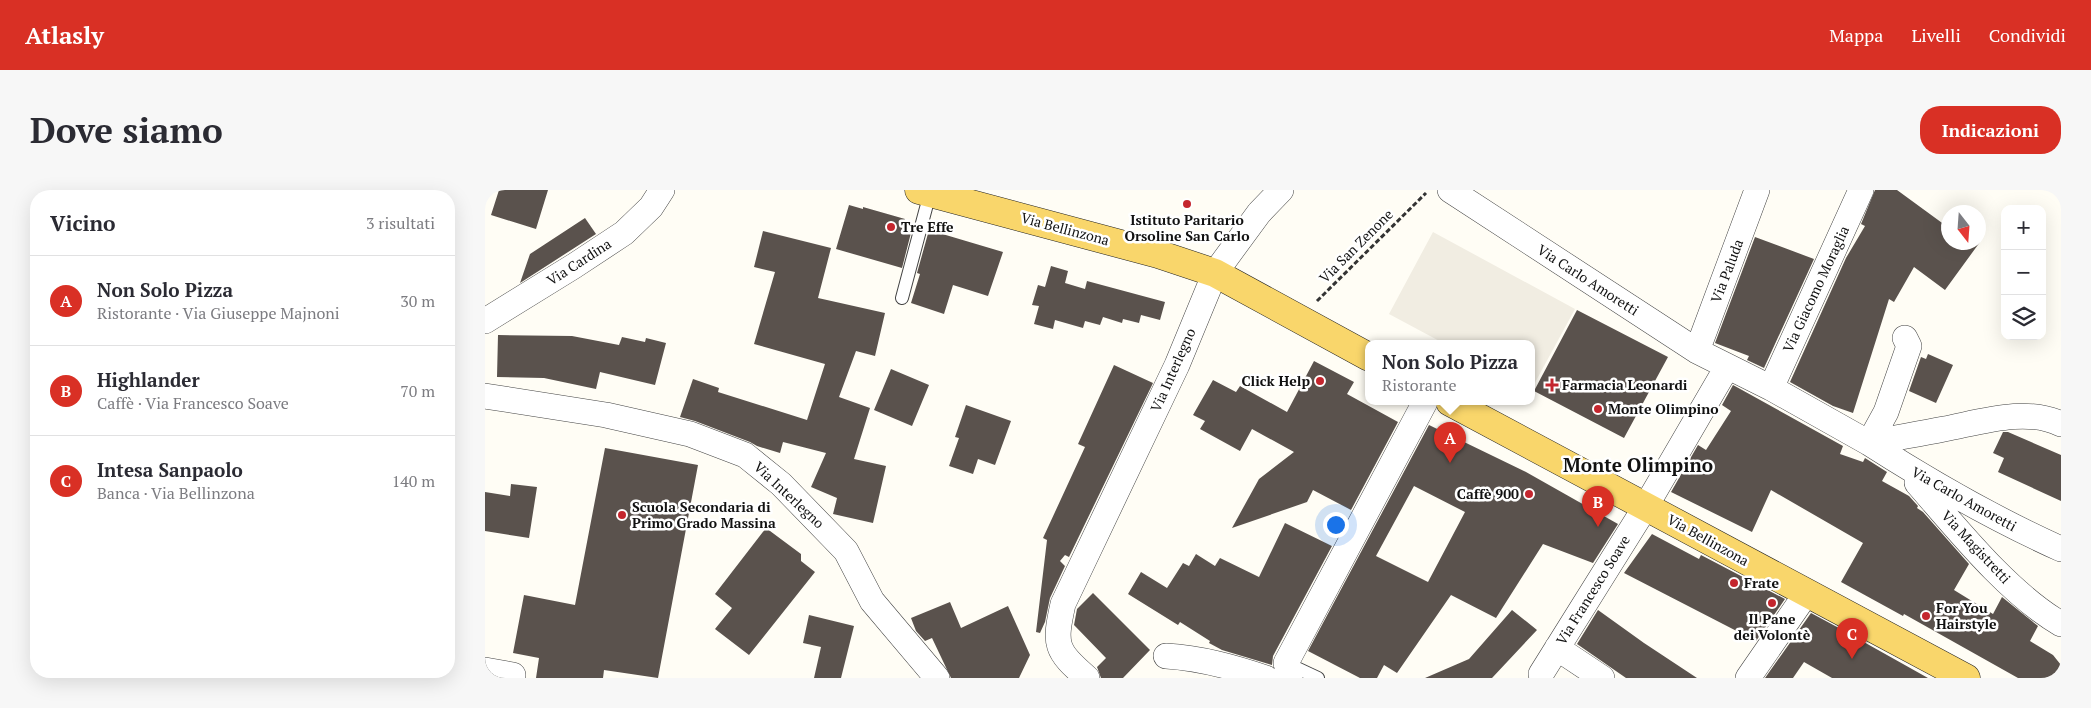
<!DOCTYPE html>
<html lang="it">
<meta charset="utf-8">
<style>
:root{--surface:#fff;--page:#f7f7f7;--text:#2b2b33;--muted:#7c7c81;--line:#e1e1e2;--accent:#d93025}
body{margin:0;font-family:"PT Serif",serif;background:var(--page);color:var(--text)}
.controls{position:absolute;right:15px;top:15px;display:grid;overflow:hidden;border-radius:10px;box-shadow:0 5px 20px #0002}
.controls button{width:45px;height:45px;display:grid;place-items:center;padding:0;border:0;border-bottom:1px solid var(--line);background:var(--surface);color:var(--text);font:25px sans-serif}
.compass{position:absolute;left:1456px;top:15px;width:45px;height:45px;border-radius:50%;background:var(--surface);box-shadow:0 5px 20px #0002;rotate:163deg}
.you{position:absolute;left:850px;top:334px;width:18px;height:18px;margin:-12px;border:4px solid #fff;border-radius:50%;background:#1a73e8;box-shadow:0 0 0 8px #1a73e833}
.badge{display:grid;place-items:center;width:32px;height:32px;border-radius:50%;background:var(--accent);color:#fff;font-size:16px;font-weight:700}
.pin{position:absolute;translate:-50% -41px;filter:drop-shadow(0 1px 2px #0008)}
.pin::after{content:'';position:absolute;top:26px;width:18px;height:15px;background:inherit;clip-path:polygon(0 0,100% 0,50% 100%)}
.popup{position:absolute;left:880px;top:150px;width:170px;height:65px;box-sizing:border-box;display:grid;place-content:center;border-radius:10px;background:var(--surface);filter:drop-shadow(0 1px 4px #0005);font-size:16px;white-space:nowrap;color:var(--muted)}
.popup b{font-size:19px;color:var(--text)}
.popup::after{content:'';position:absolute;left:50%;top:100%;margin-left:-10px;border:10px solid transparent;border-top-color:var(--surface)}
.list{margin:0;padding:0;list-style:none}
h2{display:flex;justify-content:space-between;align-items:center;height:65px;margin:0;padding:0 20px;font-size:21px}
h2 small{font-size:16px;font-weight:400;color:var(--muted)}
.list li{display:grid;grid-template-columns:32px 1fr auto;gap:15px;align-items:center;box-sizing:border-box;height:90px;padding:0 20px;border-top:1px solid var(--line)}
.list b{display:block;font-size:19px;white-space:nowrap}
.list p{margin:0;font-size:16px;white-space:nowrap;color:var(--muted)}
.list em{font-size:16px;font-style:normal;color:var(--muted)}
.icon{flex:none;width:28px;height:28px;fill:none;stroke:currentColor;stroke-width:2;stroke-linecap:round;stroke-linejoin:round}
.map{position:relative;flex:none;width:1576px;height:488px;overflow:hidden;border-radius:20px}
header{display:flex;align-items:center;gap:30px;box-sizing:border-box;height:70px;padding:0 25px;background:var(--accent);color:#fff}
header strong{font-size:24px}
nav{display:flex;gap:28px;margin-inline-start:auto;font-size:18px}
.intro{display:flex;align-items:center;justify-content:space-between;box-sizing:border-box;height:120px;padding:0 30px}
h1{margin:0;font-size:35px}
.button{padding:12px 22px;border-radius:20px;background:var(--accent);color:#fff;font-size:18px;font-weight:700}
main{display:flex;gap:30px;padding:0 30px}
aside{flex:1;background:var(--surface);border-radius:20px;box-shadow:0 5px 20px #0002}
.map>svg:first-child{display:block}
.plaza{fill:#f1ede2}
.building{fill:#5a524d;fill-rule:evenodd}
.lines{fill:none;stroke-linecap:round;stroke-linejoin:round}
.lane-casing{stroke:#444;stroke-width:14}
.street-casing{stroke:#444;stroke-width:26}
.primary-casing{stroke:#222;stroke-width:29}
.path{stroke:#333;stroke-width:3;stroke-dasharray:5 2.5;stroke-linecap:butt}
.lane{stroke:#fff;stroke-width:12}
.street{stroke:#fff;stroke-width:25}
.primary{stroke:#f9d66b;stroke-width:28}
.poi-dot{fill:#c4262e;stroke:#fff;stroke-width:2}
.labels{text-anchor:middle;stroke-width:5;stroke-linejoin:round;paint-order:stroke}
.poi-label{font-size:14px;font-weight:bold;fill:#111;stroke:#fff;text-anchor:start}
.street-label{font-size:14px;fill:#111;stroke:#fff}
.district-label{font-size:19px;font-weight:bold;fill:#111;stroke:#fff}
</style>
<header>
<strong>Atlasly</strong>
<nav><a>Mappa</a><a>Livelli</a><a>Condividi</a></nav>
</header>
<div class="intro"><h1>Dove siamo</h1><a class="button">Indicazioni</a></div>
<main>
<aside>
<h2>Vicino<small>3 risultati</small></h2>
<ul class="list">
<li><span class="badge">A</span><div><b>Non Solo Pizza</b><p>Ristorante · Via Giuseppe Majnoni</p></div><em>30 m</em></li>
<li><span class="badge">B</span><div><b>Highlander</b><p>Caffè · Via Francesco Soave</p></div><em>70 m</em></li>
<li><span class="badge">C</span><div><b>Intesa Sanpaolo</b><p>Banca · Via Bellinzona</p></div><em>140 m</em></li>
</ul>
</aside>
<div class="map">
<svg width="1576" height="488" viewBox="0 0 1576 488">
<rect width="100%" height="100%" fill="#fffdf5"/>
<!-- plaza -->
<path class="plaza" d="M 948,42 L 1090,119 L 1046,200 L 1046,154 L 960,154 L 904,124 Z"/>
<!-- building -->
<path class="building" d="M 14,0 L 63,0 L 51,39 L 6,25 Z
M 1390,0 L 1412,0 L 1464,38 L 1464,52 L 1495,52 L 1460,100 L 1429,77 L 1409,112 L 1404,109 L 1368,223 L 1348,216 L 1305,192 L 1361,68 L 1380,36 L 1376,34 Z
M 364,15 L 378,19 L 378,17 L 420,29 L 419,32 L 428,35 L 417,78 L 351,59 Z
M 100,28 L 111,44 L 35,93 L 45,64 Z
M 444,40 L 518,62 L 503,106 L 468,95 L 459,124 L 426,113 L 435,84 L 432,83 Z
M 278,41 L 346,58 L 333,108 L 400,123 L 390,166 L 371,161 L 354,207 L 385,218 L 369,269 L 401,276 L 388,333 L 348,324 L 352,308 L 326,297 L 341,263 L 298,252 L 295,263 L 272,256 L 265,252 L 210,231 L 195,227 L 208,189 L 234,198 L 233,202 L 322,230 L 340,174 L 269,154 L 290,82 L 269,77 Z
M 1270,47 L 1329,69 L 1279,178 L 1262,170 L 1264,166 L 1230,153 Z
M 566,76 L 583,81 L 580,93 L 600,99 L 602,91 L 680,112 L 675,130 L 656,125 L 654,133 L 638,129 L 637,133 L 618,127 L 615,135 L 600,131 L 598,138 L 570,130 L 568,139 L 549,134 L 554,116 L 547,115 L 553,95 L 560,97 Z
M 1092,120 L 1183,167 L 1139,248 L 1049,201 Z
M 13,145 L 87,146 L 134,155 L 137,147 L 160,152 L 161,148 L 181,153 L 170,195 L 115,182 L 111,199 L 59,188 L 12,187 Z
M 1443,164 L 1468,175 L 1451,213 L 1424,201 L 1436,167 L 1441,169 Z
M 829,171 L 869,192 L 862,204 L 913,232 L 866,320 L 828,300 L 822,312 L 747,338 L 774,289 L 809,262 L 767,239 L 755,261 L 715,239 L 720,231 L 708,225 L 728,190 L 751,202 L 755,196 L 802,222 Z
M 629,175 L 668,193 L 584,367 L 580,365 L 575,371 L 580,376 L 565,408 L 560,432 L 555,443 L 551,442 L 562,350 L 558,348 L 600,257 L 593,254 Z
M 406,179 L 444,195 L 427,236 L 389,220 Z
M 1248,195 L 1358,256 L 1355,264 L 1378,272 L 1380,268 L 1402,282 L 1397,291 L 1424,306 L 1433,316 L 1432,318 L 1438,322 L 1484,374 L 1469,400 L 1508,424 L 1517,407 L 1553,436 L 1545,451 L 1568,465 L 1576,475 L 1576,488 L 1533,488 L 1419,424 L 1418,426 L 1356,392 L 1378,353 L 1286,300 L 1267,342 L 1186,302 L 1213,255 L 1221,260 L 1246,221 L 1237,215 Z
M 481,215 L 526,231 L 510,275 L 493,269 L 488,284 L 464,276 L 474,248 L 470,247 Z
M 944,235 L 1041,282 L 1133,334 L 1108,373 L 1058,354 L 1011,428 L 966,405 L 912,483 L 899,475 L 892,488 L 875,488 L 823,461 ZM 929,296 L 980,322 L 943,392 L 891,366 Z
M 1518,242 L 1523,242 L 1576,265 L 1576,311 L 1513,282 L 1519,268 L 1508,263 Z
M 120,258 L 213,275 L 173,488 L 119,480 L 118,488 L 51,488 L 54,468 L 28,463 L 39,405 L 90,415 Z
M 26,294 L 52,297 L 44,348 L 0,341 L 0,302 L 25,306 Z
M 800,333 L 847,356 L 788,466 L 787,475 L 737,460 L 724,453 L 725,451 L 695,432 L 693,435 L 643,404 L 656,382 L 682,398 L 698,373 L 704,376 L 711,364 L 730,376 L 735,368 L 774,387 Z
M 281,338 L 316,364 L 316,371 L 330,382 L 264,465 L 230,439 L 247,418 L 230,404 Z
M 1167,344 L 1214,369 L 1216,365 L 1300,409 L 1271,451 L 1139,383 Z
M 608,403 L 665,460 L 638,488 L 616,488 L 612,477 L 621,468 L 589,435 L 592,419 Z
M 465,412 L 476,438 L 523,416 L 545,465 L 534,488 L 466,488 L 447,448 L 440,451 L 431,441 L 426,428 Z
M 1027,420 L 1052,440 L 1007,488 L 940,488 L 984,469 Z
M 1113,420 L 1159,453 L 1212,488 L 1141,488 L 1128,479 L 1092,454 Z
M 1326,423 L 1352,437 L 1443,488 L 1347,488 L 1319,472 L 1308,488 L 1280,488 Z
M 324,425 L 369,436 L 356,488 L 329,488 L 336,457 L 318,453 Z"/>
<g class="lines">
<defs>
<path id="lane" d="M 417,108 L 445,3
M 801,473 L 833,488"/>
<path id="street" d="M 965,0 L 1212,161 L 1286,198 L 1384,253 C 1409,248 1434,244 1459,239 C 1496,232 1541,217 1576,234
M 0,131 L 89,76 L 139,43 L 166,17 L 177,0
M 1420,148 L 1424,156 L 1401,222 L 1384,253 C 1448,294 1507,328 1576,359
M 1212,161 L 1272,0
M 1286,198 L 1376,0
M 0,206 L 121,225 L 205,244 L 260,265 L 296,294 L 361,361 L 387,411 L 452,488
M 1432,293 C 1473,340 1523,403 1576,434
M 1072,458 L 1117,488
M 681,466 C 716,468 748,477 781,488
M 0,480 L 28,485
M 1056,484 L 1161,316 L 1242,177
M 602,488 C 570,460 569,455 578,414 L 692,175 L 730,83 L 774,23 L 796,0
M 805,488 L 801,473 L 940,212
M 1263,488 L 1321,404"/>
<path id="primary" d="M 434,0 L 673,64 L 730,83 L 884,167
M 965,212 L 1481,488"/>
</defs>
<!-- lane casing -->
<use href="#lane" class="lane-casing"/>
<!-- street casing -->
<use href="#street" class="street-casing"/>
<!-- primary casing -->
<use href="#primary" class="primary-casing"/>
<!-- path -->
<path class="path" d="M 832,111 L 941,3"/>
<!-- lane -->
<use href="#lane" class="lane"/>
<!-- street -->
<use href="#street" class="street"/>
<!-- primary -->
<use href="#primary" class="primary"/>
</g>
<!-- markers -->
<g class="poi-dot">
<circle cx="702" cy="14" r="5"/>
<circle cx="406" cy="37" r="5"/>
<circle cx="835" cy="191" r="5"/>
<path d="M1064.5 187.5h5v5h5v5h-5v5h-5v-5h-5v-5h5z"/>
<circle cx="1113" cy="219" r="5"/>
<circle cx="1044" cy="304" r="5"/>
<circle cx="137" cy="325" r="5"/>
<circle cx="1249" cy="393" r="5"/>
<circle cx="1287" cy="413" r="5"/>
<circle cx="1441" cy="426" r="5"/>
</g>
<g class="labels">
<!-- poi labels -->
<g class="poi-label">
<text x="702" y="35" text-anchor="middle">Istituto Paritario<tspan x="702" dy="16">Orsoline San Carlo</tspan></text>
<text x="416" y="42">Tre Effe</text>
<text x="825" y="196" text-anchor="end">Click Help</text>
<text x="1077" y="200">Farmacia Leonardi</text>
<text x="1123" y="224">Monte Olimpino</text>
<text x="1034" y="309" text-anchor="end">Caffè 900</text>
<text x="147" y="322">Scuola Secondaria di<tspan x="147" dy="16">Primo Grado Massina</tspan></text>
<text x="1259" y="398">Frate</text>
<text x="1451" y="423">For You<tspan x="1451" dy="16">Hairstyle</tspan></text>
<text x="1287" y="434" text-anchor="middle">Il Pane<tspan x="1287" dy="16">dei Volontè</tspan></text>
</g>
<!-- street labels -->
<g class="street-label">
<text transform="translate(580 39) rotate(15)" y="5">Via Bellinzona</text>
<text transform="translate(871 56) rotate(-45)" y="5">Via San Zenone</text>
<text transform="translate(94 72) rotate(-33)" y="5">Via Cardina</text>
<text transform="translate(1242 81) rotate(-69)" y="5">Via Paluda</text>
<text transform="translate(1103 90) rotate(33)" y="5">Via Carlo Amoretti</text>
<text transform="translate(1331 99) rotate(-65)" y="5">Via Giacomo Moraglia</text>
<text transform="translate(688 180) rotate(-66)" y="5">Via Interlegno</text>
<text transform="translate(304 305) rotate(43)" y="5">Via Interlegno</text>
<text transform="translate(1479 309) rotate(29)" y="5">Via Carlo Amoretti</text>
<text transform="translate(1223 350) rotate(29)" y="5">Via Bellinzona</text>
<text transform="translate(1491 357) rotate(47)" y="5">Via Magistretti</text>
<text transform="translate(1108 400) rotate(-58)" y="5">Via Francesco Soave</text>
</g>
<!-- district labels -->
<g class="district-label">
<text x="1153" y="282">Monte Olimpino</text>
</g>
</g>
</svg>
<div class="controls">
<button>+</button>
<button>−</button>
<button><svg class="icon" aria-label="layers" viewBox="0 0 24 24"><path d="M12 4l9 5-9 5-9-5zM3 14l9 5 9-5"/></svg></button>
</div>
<svg class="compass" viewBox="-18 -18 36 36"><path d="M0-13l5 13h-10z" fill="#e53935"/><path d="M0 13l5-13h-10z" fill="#7c7c81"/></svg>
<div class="you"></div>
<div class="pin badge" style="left:965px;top:273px">A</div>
<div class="popup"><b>Non Solo Pizza</b>Ristorante</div>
<div class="pin badge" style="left:1113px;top:337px">B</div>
<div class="pin badge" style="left:1367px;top:469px">C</div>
</div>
</main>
